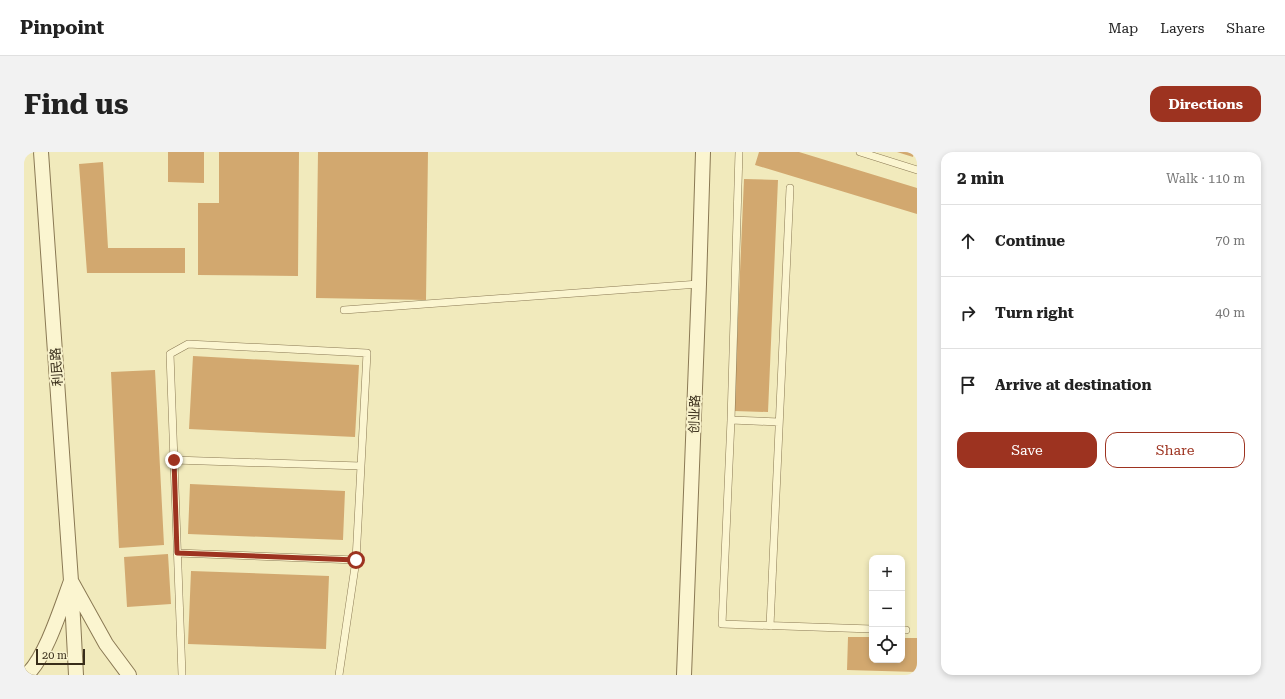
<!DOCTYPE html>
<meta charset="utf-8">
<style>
:root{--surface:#fff;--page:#f2f2f2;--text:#222;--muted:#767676;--line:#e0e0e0;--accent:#9d3320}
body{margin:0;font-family:"Roboto Serif","Noto Sans SC",serif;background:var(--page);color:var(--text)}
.controls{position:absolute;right:12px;bottom:12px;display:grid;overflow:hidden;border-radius:8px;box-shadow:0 2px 6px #0003}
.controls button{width:36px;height:36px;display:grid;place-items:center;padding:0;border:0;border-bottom:1px solid var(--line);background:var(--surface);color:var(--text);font:20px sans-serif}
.scale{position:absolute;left:12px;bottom:10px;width:49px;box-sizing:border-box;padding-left:4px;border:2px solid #382d1a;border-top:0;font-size:11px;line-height:14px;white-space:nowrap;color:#382d1a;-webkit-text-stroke:3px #f8f2cc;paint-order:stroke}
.stop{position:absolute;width:12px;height:12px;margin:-9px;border:3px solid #9d3320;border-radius:50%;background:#fff}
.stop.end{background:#9d3320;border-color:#fff;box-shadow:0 1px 4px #0008}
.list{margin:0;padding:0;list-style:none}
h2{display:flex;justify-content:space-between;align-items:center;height:52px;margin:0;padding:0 16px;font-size:17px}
h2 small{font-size:13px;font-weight:400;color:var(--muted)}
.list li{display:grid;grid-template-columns:26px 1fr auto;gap:12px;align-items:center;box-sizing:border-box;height:72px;padding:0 16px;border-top:1px solid var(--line)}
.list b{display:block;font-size:15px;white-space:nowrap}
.list em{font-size:13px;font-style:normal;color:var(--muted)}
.actions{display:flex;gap:8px;padding:12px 16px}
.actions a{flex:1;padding:9px 0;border:1px solid var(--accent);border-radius:12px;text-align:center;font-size:14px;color:var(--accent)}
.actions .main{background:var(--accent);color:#fff}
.icon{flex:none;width:22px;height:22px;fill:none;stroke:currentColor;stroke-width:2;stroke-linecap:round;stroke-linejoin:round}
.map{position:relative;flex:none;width:893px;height:523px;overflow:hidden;border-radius:12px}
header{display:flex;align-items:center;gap:24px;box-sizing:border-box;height:56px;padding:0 20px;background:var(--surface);border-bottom:1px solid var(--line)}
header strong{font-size:19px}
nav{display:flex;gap:22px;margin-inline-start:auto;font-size:14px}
.intro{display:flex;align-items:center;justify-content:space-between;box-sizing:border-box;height:96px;padding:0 24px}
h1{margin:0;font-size:28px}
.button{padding:10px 18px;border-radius:12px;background:var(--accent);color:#fff;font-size:14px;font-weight:700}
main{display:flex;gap:24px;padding:0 24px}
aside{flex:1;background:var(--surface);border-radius:12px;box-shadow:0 2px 6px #0003}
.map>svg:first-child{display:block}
.building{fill:#d2a86f}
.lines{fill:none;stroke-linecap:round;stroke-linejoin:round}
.lane-casing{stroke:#8a7954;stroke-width:8}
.street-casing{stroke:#8a7954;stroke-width:16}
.lane{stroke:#fbf5d0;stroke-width:7}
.street{stroke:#fbf5d0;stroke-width:14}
.route{stroke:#9d3320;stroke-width:5}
.labels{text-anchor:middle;stroke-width:4;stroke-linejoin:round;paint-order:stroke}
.street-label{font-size:13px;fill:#382d1a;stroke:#f8f2cc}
</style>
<header>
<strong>Pinpoint</strong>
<nav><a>Map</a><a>Layers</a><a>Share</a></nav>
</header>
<div class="intro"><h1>Find us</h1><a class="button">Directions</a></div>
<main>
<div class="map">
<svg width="893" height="523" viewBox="0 0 893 523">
<rect width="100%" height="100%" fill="#f1eabc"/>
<!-- building -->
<path class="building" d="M 144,0 L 180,0 L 180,31 L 144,30 Z
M 195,0 L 275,0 L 274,124 L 174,123 L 174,51 L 195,51 Z
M 294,0 L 404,0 L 402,148 L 292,146 Z
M 735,0 L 775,0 L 893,36 L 893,62 L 731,13 Z
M 873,0 L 890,0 L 889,5 Z
M 79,10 L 84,96 L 161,96 L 161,121 L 63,121 L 55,12 Z
M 720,27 L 754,28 L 744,260 L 710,259 Z
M 169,204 L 335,213 L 331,285 L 165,277 Z
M 131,218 L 140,393 L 95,396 L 87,220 Z
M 166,332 L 321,339 L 319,388 L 164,382 Z
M 144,402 L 147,452 L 103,455 L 100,405 Z
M 167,419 L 305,424 L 302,497 L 164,492 Z
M 824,485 L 848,485 L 848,508 L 878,508 L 878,486 L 893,486 L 893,520 L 823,518 Z"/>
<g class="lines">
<defs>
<path id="lane" d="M 715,0 L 707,268 L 698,472 L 848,477
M 836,0 L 893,18
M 320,158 L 675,132
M 707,268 L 755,270
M 150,308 L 337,314
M 153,401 L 332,408
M 746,474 L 766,36
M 878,478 L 882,478
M 158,523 L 146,202 L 164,192 L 343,201 L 332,408 L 315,523"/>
<path id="street" d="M 17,0 L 47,429 L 52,523
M 2,523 C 21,508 38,453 47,429 L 82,492 L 105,523
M 660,523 L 675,132 L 679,0"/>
</defs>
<!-- lane casing -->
<use href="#lane" class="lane-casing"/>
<!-- street casing -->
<use href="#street" class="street-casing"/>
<!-- lane -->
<use href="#lane" class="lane"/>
<!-- street -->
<use href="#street" class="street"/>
</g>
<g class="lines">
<!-- route -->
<path class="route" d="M 150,308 L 153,401 L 332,408"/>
</g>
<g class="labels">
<!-- street labels -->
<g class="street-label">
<text transform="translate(32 215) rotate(-94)" y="5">利民路</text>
<text transform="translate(670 262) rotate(-88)" y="5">创业路</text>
</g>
</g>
</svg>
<div class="controls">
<button>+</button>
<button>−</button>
<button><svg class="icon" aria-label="locate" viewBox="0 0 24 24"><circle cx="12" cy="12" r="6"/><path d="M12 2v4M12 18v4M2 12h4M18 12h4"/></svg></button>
</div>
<div class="scale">20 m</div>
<div class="stop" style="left:332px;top:408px"></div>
<div class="stop end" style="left:150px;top:308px"></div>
</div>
<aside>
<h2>2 min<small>Walk · 110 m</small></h2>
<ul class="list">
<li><svg class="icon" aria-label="ahead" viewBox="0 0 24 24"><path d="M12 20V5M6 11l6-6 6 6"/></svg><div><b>Continue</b></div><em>70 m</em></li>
<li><svg class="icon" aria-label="right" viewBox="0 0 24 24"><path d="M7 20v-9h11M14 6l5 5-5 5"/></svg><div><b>Turn right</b></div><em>40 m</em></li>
<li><svg class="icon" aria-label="arrive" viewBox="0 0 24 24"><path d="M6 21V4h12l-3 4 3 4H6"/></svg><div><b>Arrive at destination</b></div></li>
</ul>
<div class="actions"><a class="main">Save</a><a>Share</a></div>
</aside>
</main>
